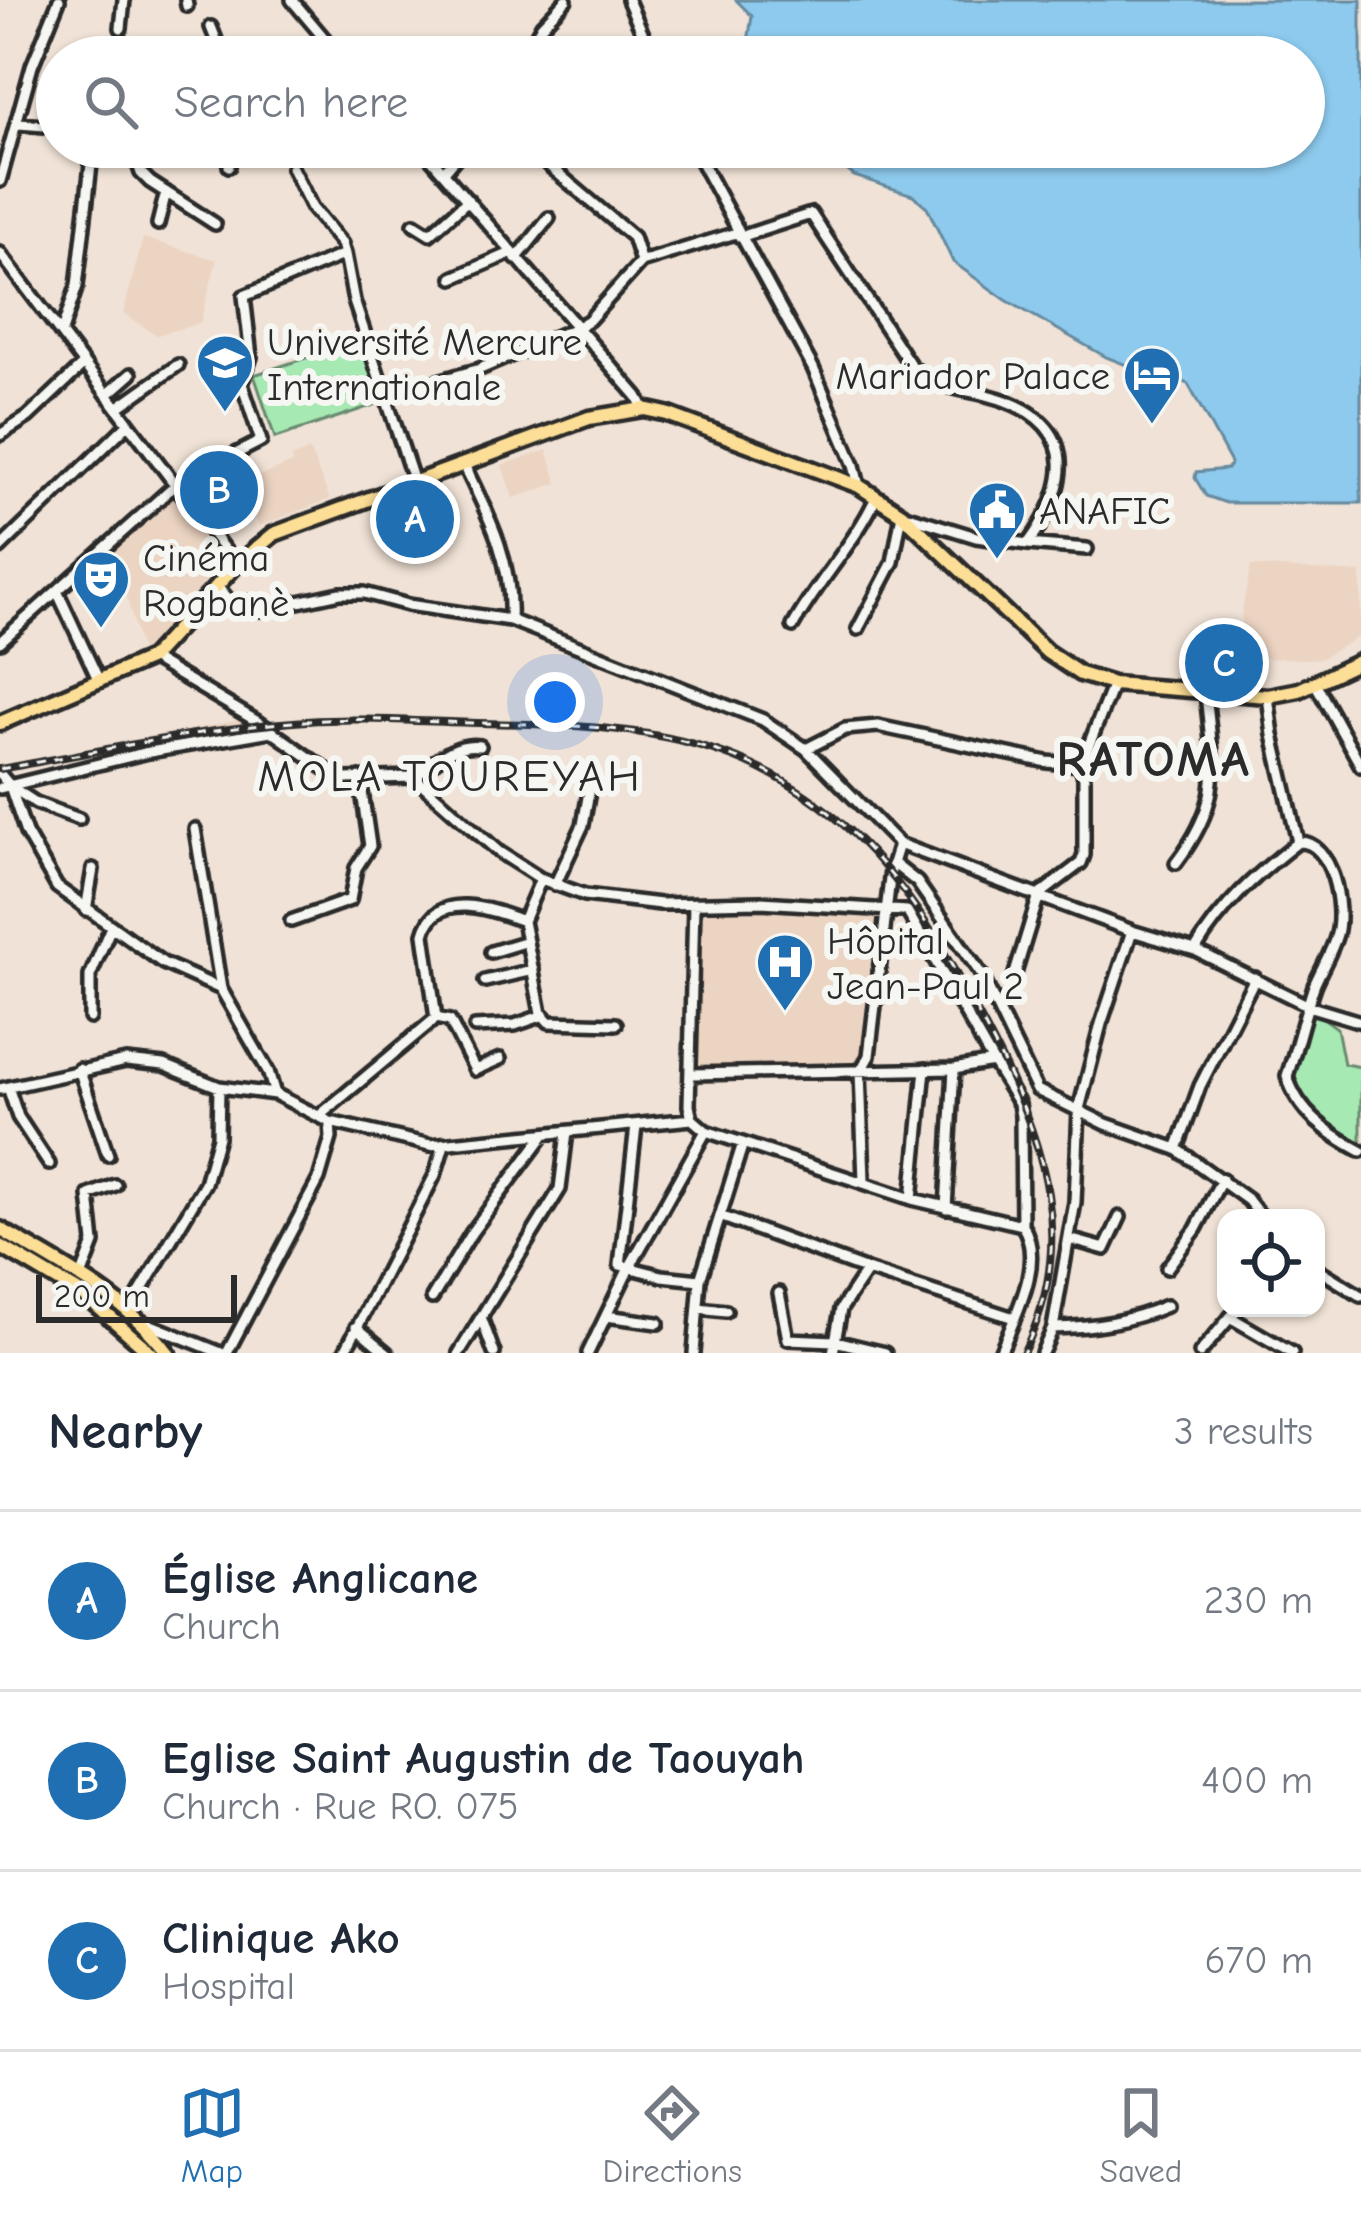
<!DOCTYPE html>
<meta charset="utf-8">
<style>
:root{--surface:#fff;--page:#f2f2f3;--text:#1f2937;--muted:#747a83;--line:#e0e1e3;--accent:#1f6fb2}
body{margin:0;font-family:"Comic Neue",sans-serif;background:var(--page);color:var(--text)}
.controls{position:absolute;right:36px;bottom:36px;display:grid;overflow:hidden;border-radius:24px;box-shadow:0 3px 9px #0004}
.controls button{width:108px;height:108px;display:grid;place-items:center;padding:0;border:0;border-bottom:3px solid var(--line);background:var(--surface);color:var(--text);font:60px sans-serif}
.scale{position:absolute;left:36px;bottom:30px;width:201px;box-sizing:border-box;padding-left:12px;border:6px solid #2b2b2b;border-top:0;font-size:33px;line-height:42px;white-space:nowrap;color:#2b2b2b;-webkit-text-stroke:9px #f6f6f2;paint-order:stroke}
.you{position:absolute;left:555px;top:702px;width:42px;height:42px;margin:-30px;border:9px solid #fff;border-radius:50%;background:#1a73e8;box-shadow:0 0 0 18px #1a73e833}
.badge{display:grid;place-items:center;width:78px;height:78px;border-radius:50%;background:var(--accent);color:#fff;font-size:39px;font-weight:700}
.pin{position:absolute;translate:-50% -50%;border:6px solid #fff;box-shadow:0 3px 12px #0006}
.list{margin:0;padding:0;list-style:none}
h2{display:flex;justify-content:space-between;align-items:center;height:156px;margin:0;padding:0 48px;font-size:51px}
h2 small{font-size:39px;font-weight:400;color:var(--muted)}
.list li{display:grid;grid-template-columns:78px 1fr auto;gap:36px;align-items:center;box-sizing:border-box;height:180px;padding:0 48px;border-top:3px solid var(--line)}
.list b{display:block;font-size:45px;white-space:nowrap}
.list p{margin:0;font-size:39px;white-space:nowrap;color:var(--muted)}
.list em{font-size:39px;font-style:normal;color:var(--muted)}
.icon{flex:none;width:66px;height:66px;fill:none;stroke:currentColor;stroke-width:2;stroke-linecap:round;stroke-linejoin:round}
.map{position:relative;flex:none;width:1361px;height:1353px;overflow:hidden}
.search{position:absolute;background:var(--surface);box-shadow:0 3px 9px #0004;left:36px;right:36px;top:36px;height:132px;display:flex;align-items:center;gap:30px;box-sizing:border-box;padding:0 42px;border-radius:66px;color:var(--muted);font-size:45px}
.sheet{height:696px;background:var(--surface)}
nav{display:flex;justify-content:space-around;align-items:center;box-sizing:border-box;height:168px;border-top:3px solid var(--line);background:var(--surface);font-size:33px;color:var(--muted)}
nav a{display:grid;justify-items:center;gap:6px}
nav .on{color:var(--accent)}
.map>svg:first-child{display:block}
.built{fill:#ecd4c2}
.green{fill:#a7e9b3;stroke:#698a6f;stroke-width:3}
.water{fill:#8dcaed;stroke:#668a9f;stroke-width:3}
.lines{fill:none;stroke-linecap:round;stroke-linejoin:round}
.minor-casing{stroke:#2b2b2b;stroke-width:18}
.major-casing{stroke:#2b2b2b;stroke-width:21}
.minor{stroke:#f6f6f2;stroke-width:9}
.major{stroke:#fdde96;stroke-width:12}
.rail-casing{stroke:#2b2b2b;stroke-width:8}
.rail{stroke:#f6f6f2;stroke-width:3;stroke-dasharray:9;stroke-linecap:butt}
.labels{text-anchor:middle;stroke-width:12;stroke-linejoin:round;paint-order:stroke}
.poi-label{font-size:39px;fill:#2b2b2b;stroke:#f6f6f2;text-anchor:start}
.quarter-label{font-size:45px;letter-spacing:3px;fill:#2b2b2b;stroke:#f6f6f2}
.district-label{font-size:51px;font-weight:bold;letter-spacing:3px;fill:#2b2b2b;stroke:#f6f6f2}
</style>
<div class="map">
<svg width="1361" height="1353" viewBox="0 0 1361 1353">
<rect width="100%" height="100%" fill="#f0e2d6"/>
<filter id="ink" filterUnits="userSpaceOnUse"><feTurbulence type="fractalNoise" baseFrequency=".00833" numOctaves="2"/><feDisplacementMap in="SourceGraphic" scale="24" xChannelSelector="R" yChannelSelector="G"/><feConvolveMatrix kernelMatrix="1 2 1 2 8 2 1 2 1" color-interpolation-filters="sRGB"/></filter>
<g filter="url(#ink)">
<!-- built -->
<path class="built" d="M 143,238 L 217,260 L 200,323 L 157,335 L 123,314 Z
M 309,450 L 330,499 L 259,526 L 243,490 L 252,487 L 250,480 L 293,463 L 292,458 Z
M 547,450 L 558,483 L 513,498 L 502,465 Z
M 174,488 L 229,564 L 220,579 L 143,658 L 123,584 L 105,553 Z
M 1251,566 L 1361,573 L 1361,635 L 1320,659 L 1250,658 L 1241,615 Z
M 244,719 L 270,735 L 112,766 L 106,748 Z
M 706,907 L 872,912 L 881,923 L 867,1055 L 854,1065 L 705,1068 L 698,1062 L 701,911 Z"/>
<!-- green -->
<path class="green" d="M 363,339 L 383,402 L 275,438 L 254,375 Z
M 1312,1010 L 1337,1028 L 1344,1064 L 1361,1067 L 1361,1146 C 1328,1130 1309,1110 1289,1078 Z"/>
<!-- water -->
<path class="water" d="M 736,0 L 1361,0 L 1361,503 L 1226,503 L 1206,496 L 1195,478 L 1196,472 L 1227,469 L 1231,463 L 1188,384 L 1151,369 L 1134,368 L 1106,357 L 1006,300 L 953,262 L 927,207 L 913,195 L 854,176 L 819,147 L 1304,147 L 1304,57 L 752,57 L 748,42 L 752,16 Z"/>
<g class="lines">
<defs>
<path id="minor" d="M 186,0 L 187,6
M 292,0 L 340,57
M 628,0 L 653,57
M 211,27 L 223,57
M 121,28 L 124,0
M 524,57 L 542,25 L 566,0
M 19,124 L 57,127
M 132,147 L 141,173 L 150,182 L 215,224
M 421,147 L 637,396 L 644,409
M 693,147 L 813,368 L 854,465 L 859,486
M 229,166 L 232,147
M 292,168 L 312,208 L 342,244 L 345,254
M 444,172 L 465,147
M 0,181 L 32,66 L 59,0
M 158,224 L 166,192
M 414,224 L 430,234 L 468,200
M 740,237 L 811,214 L 911,366 C 947,395 966,386 1006,401 C 1082,430 1067,490 1028,544 L 976,537 L 902,514 L 893,562 L 858,629
M 0,253 L 236,565
M 516,259 L 549,218
M 641,262 L 736,233
M 453,278 L 511,253
M 62,331 L 77,286 L 93,147
M 107,395 L 131,374
M 387,396 L 480,369 L 578,327 L 589,320 L 641,262 L 633,237 L 527,147
M 117,408 L 178,365
M 0,435 L 28,417 L 84,364
M 464,465 C 489,516 513,562 510,620
M 1028,544 L 1087,549
M 0,548 L 128,424
M 217,586 L 230,602 L 250,602 L 261,610 L 340,593 L 364,593 L 408,605 L 510,620 L 763,720 L 806,749 L 899,844 L 1132,931 L 1195,950 L 1311,1007 L 1361,1022
M 57,591 L 99,681
M 793,626 C 818,581 854,544 876,498
M 0,642 L 175,485 L 261,441 L 242,384 L 251,357 L 244,296 L 345,254 L 354,301 L 414,482
M 151,658 L 263,725 L 331,773 L 345,779 L 414,777 L 499,852 L 541,879 L 585,895 L 660,904 L 761,902 L 907,911 L 993,1062
M 1315,683 L 1361,766
M 806,749 L 845,729 L 878,726 L 1047,762 L 1081,765 L 1084,778 L 1084,855 L 1081,863 L 1039,895 L 1014,977
M 1081,765 L 1113,684
M 0,774 L 10,786 L 26,833 L 57,887 L 163,963 L 221,989
M 414,777 C 434,763 454,742 480,746
M 10,786 L 36,803 L 79,819
M 0,788 L 144,753 L 271,731
M 195,829 L 221,989 L 268,1071 L 275,1094
M 1298,842 C 1333,840 1344,908 1337,934 C 1332,952 1321,969 1314,986 C 1304,1015 1297,1047 1287,1076 C 1298,1113 1329,1134 1361,1151
M 893,863 L 917,882 L 981,974 L 1037,1090 L 1106,1124 L 1177,1149 L 1248,1200 L 1262,1218
M 1176,863 C 1225,798 1213,769 1206,693
M 541,879 L 523,921 L 541,1013 L 549,1022 L 616,1024
M 555,885 L 583,825 L 592,775
M 694,904 L 689,1106 L 692,1119 L 706,1131 L 912,1199 L 1022,1225
M 86,910 L 93,869
M 291,921 L 350,900 L 356,868 L 370,846 L 360,778
M 1195,950 C 1222,905 1257,874 1298,842 L 1273,735 L 1268,696
M 491,952 L 527,941
M 485,981 L 533,970
M 90,1018 L 90,976 L 111,927
M 436,1018 L 450,1021 L 475,1070 L 500,1059
M 475,1027 L 515,1025 L 544,1015
M 79,1069 L 108,1155
M 691,1074 L 954,1069 L 993,1062 L 1019,1104 L 1021,1116 L 1022,1225 C 1046,1261 1014,1318 1000,1353
M 8,1087 L 18,1117 L 49,1164
M 0,1089 L 126,1061 L 164,1065 L 219,1087 L 275,1094 L 330,1122 L 430,1145 L 692,1119
M 319,1116 L 436,1018 L 424,934 C 436,888 493,910 523,921
M 636,1126 L 620,1265 L 662,1276 L 700,1280
M 1177,1149 L 1200,1086 L 1255,978
M 864,1180 L 860,1072 L 869,1056 L 891,870 L 899,844
M 912,1199 L 925,1069
M 946,1208 L 954,1069
M 720,1216 L 867,1270 L 1014,1318
M 1069,1239 L 1105,1249 L 1120,1217
M 1167,1268 L 1196,1229 L 1222,1179
M 1316,1268 L 1361,1296
M 81,1277 L 94,1243 L 89,1195 L 115,1185
M 779,1293 L 788,1339 L 835,1341 L 885,1353
M 432,1298 L 472,1232 L 544,1135
M 698,1308 L 726,1311
M 129,1311 L 205,1183 L 218,1137 L 219,1087
M 606,1316 L 658,1323
M 481,1317 L 494,1353
M 1230,1317 L 1292,1353
M 141,1321 L 221,1353
M 356,1327 L 387,1353
M 1053,1328 C 1094,1327 1128,1322 1166,1306
M 227,1353 L 319,1179 L 331,1138 L 330,1122
M 344,1353 L 435,1175 L 444,1145
M 459,1353 L 560,1189 L 567,1132
M 588,1353 L 629,1268 L 706,1131
M 694,1353 L 700,1280 L 743,1143
M 833,1353 L 841,1309 L 867,1270
M 1042,1353 L 1053,1328 L 1075,1202 L 1079,1109 L 1101,1024 L 1132,931
M 1200,1353 L 1238,1308"/>
<path id="major" d="M 0,723 L 151,658 L 236,565 L 274,534 L 589,418 L 644,409 L 667,414 L 859,486 L 902,514 L 1047,652 L 1080,674 L 1113,684 L 1268,696 L 1299,690 L 1361,661
M 0,1229 C 60,1265 125,1296 168,1353
M 0,1246 L 89,1299 L 151,1353"/>
</defs>
<!-- minor casing -->
<use href="#minor" class="minor-casing"/>
<!-- major casing -->
<use href="#major" class="major-casing"/>
<!-- minor -->
<use href="#minor" class="minor"/>
<!-- major -->
<use href="#major" class="major"/>
<defs>
<path id="rail" d="M 0,769 C 101,751 203,728 306,721 C 362,717 421,722 478,723 C 611,725 731,728 838,820 C 908,880 951,961 993,1042 C 1045,1142 1078,1246 1023,1353"/>
</defs>
<!-- rail casing -->
<use href="#rail" class="rail-casing"/>
<!-- rail -->
<use href="#rail" class="rail"/>
</g>
</g>
<!-- icons -->
<defs>
<symbol id="university-pin" viewBox="-11 -11 22 30"><path d="M0 17L-7.5 6A9.5 9.5 0 1 1 7.5 6Z" fill="#1f6fb2" stroke="#f6f6f2"/><path d="M0-5L7-2L0 1L-7-2ZM-4 1L0 2.5L4 1V4Q0 6-4 4Z" fill="#fff"/></symbol>
<symbol id="hotel-pin" viewBox="-11 -11 22 30"><path d="M0 17L-7.5 6A9.5 9.5 0 1 1 7.5 6Z" fill="#1f6fb2" stroke="#f6f6f2"/><path d="M-6-4.5h1.5V1H6V5H4.5V3h-9V5H-6ZM-4 0a1.8 1.8 0 1 1 3.6 0ZM.5 0V-2.5h3Q6-2.5 6 0Z" fill="#fff"/></symbol>
<symbol id="civic-pin" viewBox="-11 -11 22 30"><path d="M0 17L-7.5 6A9.5 9.5 0 1 1 7.5 6Z" fill="#1f6fb2" stroke="#f6f6f2"/><path d="M-.6-6.5H3V-4.5H.6V-3L4-1V1h2V6H-6V1h2V-1L-.6-3ZM-1.2 2.5V6h2.4V2.5Z" fill="#fff"/></symbol>
<symbol id="theatre-pin" viewBox="-11 -11 22 30"><path d="M0 17L-7.5 6A9.5 9.5 0 1 1 7.5 6Z" fill="#1f6fb2" stroke="#f6f6f2"/><path d="M-5-5.5Q0-4 5-5.5V0Q5 5 0 6Q-5 5-5 0ZM-3.3-2.5H-1v1.5H-3.3ZM1-2.5H3.3v1.5H1ZM-2.8 1Q0 5.5 2.8 1Z" fill="#fff"/></symbol>
<symbol id="hospital-pin" viewBox="-11 -11 22 30"><path d="M0 17L-7.5 6A9.5 9.5 0 1 1 7.5 6Z" fill="#1f6fb2" stroke="#f6f6f2"/><path d="M-5-5h3v3.5h4V-5h3V5h-3V1.5h-4V5h-3Z" fill="#fff"/></symbol>
</defs>
<g fill-rule="evenodd">
<use href="#university-pin" x="192" y="330" width="66" height="90"/>
<use href="#hotel-pin" x="1119" y="342" width="66" height="90"/>
<use href="#civic-pin" x="964" y="477" width="66" height="90"/>
<use href="#theatre-pin" x="68" y="546" width="66" height="90"/>
<use href="#hospital-pin" x="752" y="929" width="66" height="90"/>
</g>
<g class="labels">
<!-- poi labels -->
<g class="poi-label">
<text x="267" y="355">Université Mercure<tspan x="267" dy="45">Internationale</tspan></text>
<text x="1110" y="389" text-anchor="end">Mariador Palace</text>
<text x="1039" y="524">ANAFIC</text>
<text x="143" y="571">Cinéma<tspan x="143" dy="45">Rogbanè</tspan></text>
<text x="827" y="954">Hôpital<tspan x="827" dy="45">Jean-Paul 2</tspan></text>
</g>
<!-- quarter labels -->
<g class="quarter-label">
<text x="450" y="791">MOLA TOUREYAH</text>
</g>
<!-- district labels -->
<g class="district-label">
<text x="1154" y="776">RATOMA</text>
</g>
</g>
</svg>
<div class="controls">
<button><svg class="icon" aria-label="locate" viewBox="0 0 24 24"><circle cx="12" cy="12" r="6"/><path d="M12 2v4M12 18v4M2 12h4M18 12h4"/></svg></button>
</div>
<div class="scale">200 m</div>
<div class="you"></div>
<div class="pin badge" style="left:415px;top:519px">A</div>
<div class="pin badge" style="left:219px;top:490px">B</div>
<div class="pin badge" style="left:1224px;top:663px">C</div>
<div class="search"><svg class="icon" aria-label="search" viewBox="0 0 24 24"><circle cx="10" cy="10" r="6"/><path d="M15 15l6 6"/></svg>Search here</div>
</div>
<section class="sheet">
<h2>Nearby<small>3 results</small></h2>
<ul class="list">
<li><span class="badge">A</span><div><b>Église Anglicane</b><p>Church</p></div><em>230 m</em></li>
<li><span class="badge">B</span><div><b>Eglise Saint Augustin de Taouyah</b><p>Church · Rue RO. 075</p></div><em>400 m</em></li>
<li><span class="badge">C</span><div><b>Clinique Ako</b><p>Hospital</p></div><em>670 m</em></li>
</ul>
</section>
<nav>
<a class="on"><svg class="icon" aria-label="map" viewBox="0 0 24 24"><path d="M3 6l6-2 6 2 6-2v14l-6 2-6-2-6 2zM9 4v14M15 6v14"/></svg>Map</a>
<a><svg class="icon" aria-label="directions" viewBox="0 0 24 24"><path d="M12 3l9 9-9 9-9-9zM9 14v-3h6M13 9l2 2-2 2"/></svg>Directions</a>
<a><svg class="icon" aria-label="saved" viewBox="0 0 24 24"><path d="M7 4h10v16l-5-4-5 4z"/></svg>Saved</a>
</nav>
